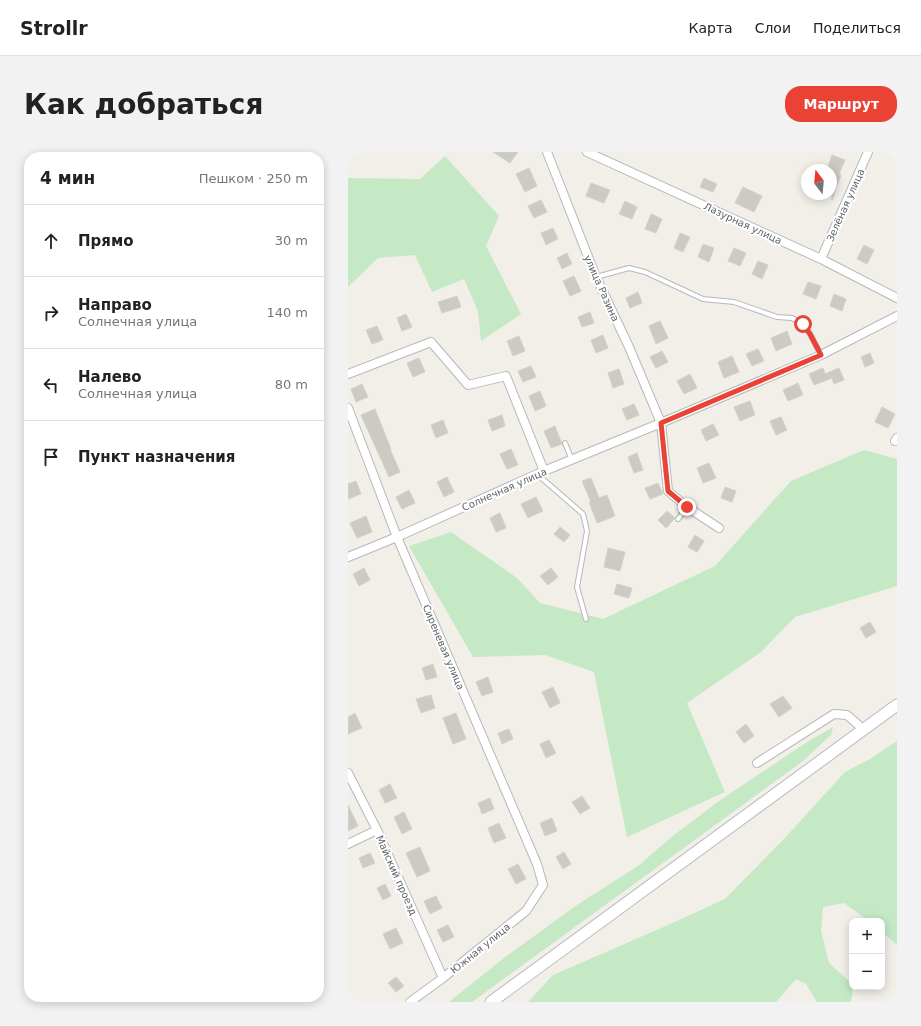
<!DOCTYPE html>
<html lang="ru">
<meta charset="utf-8">
<style>
:root{--surface:#fff;--page:#f2f2f2;--text:#222;--muted:#767676;--line:#e0e0e0;--accent:#ea4335}
body{margin:0;font-family:"DejaVu Sans",sans-serif;background:var(--page);color:var(--text)}
.controls{position:absolute;right:12px;bottom:12px;display:grid;overflow:hidden;border-radius:8px;box-shadow:0 2px 10px #0003}
.controls button{width:36px;height:36px;display:grid;place-items:center;padding:0;border:0;border-bottom:1px solid var(--line);background:var(--surface);color:var(--text);font:20px sans-serif}
.compass{position:absolute;left:453px;top:12px;width:36px;height:36px;border-radius:50%;background:var(--surface);box-shadow:0 2px 10px #0003;rotate:344deg}
.stop{position:absolute;width:12px;height:12px;margin:-9px;border:3px solid #ea4335;border-radius:50%;background:#fff}
.stop.end{background:#ea4335;border-color:#fff;box-shadow:0 1px 4px #0008}
.list{margin:0;padding:0;list-style:none}
h2{display:flex;justify-content:space-between;align-items:center;height:52px;margin:0;padding:0 16px;font-size:17px}
h2 small{font-size:13px;font-weight:400;color:var(--muted)}
.list li{display:grid;grid-template-columns:26px 1fr auto;gap:12px;align-items:center;box-sizing:border-box;height:72px;padding:0 16px;border-top:1px solid var(--line)}
.list b{display:block;font-size:15px;white-space:nowrap}
.list p{margin:0;font-size:13px;white-space:nowrap;color:var(--muted)}
.list em{font-size:13px;font-style:normal;color:var(--muted)}
.icon{flex:none;width:22px;height:22px;fill:none;stroke:currentColor;stroke-width:2;stroke-linecap:round;stroke-linejoin:round}
.map{position:relative;flex:none;width:549px;height:850px;overflow:hidden;border-radius:16px}
header{display:flex;align-items:center;gap:24px;box-sizing:border-box;height:56px;padding:0 20px;background:var(--surface);border-bottom:1px solid var(--line)}
header strong{font-size:19px}
nav{display:flex;gap:22px;margin-inline-start:auto;font-size:14px}
.intro{display:flex;align-items:center;justify-content:space-between;box-sizing:border-box;height:96px;padding:0 24px}
h1{margin:0;font-size:28px}
.button{padding:10px 18px;border-radius:16px;background:var(--accent);color:#fff;font-size:14px;font-weight:700}
main{display:flex;gap:24px;padding:0 24px}
aside{flex:1;background:var(--surface);border-radius:16px;box-shadow:0 2px 10px #0003}
.map>svg:first-child{display:block}
.green{fill:#c5e8c5}
.building{fill:#cccac5;stroke:#d6d1c6}
.lines{fill:none;stroke-linecap:round;stroke-linejoin:round}
.lane-casing{stroke:#b5b8bc;stroke-width:6}
.street-casing{stroke:#b5b8bc;stroke-width:10}
.secondary-casing{stroke:#b6babf;stroke-width:13}
.lane{stroke:#fff;stroke-width:4}
.street{stroke:#fff;stroke-width:8}
.secondary{stroke:#fff;stroke-width:11}
.route{stroke:#ea4335;stroke-width:5}
.labels{text-anchor:middle;stroke-width:4;stroke-linejoin:round;paint-order:stroke}
.street-label{font-size:10px;fill:#5f6368;stroke:#fff}
</style>
<header>
<strong>Strollr</strong>
<nav><a>Карта</a><a>Слои</a><a>Поделиться</a></nav>
</header>
<div class="intro"><h1>Как добраться</h1><a class="button">Маршрут</a></div>
<main>
<aside>
<h2>4 мин<small>Пешком · 250 m</small></h2>
<ul class="list">
<li><svg class="icon" aria-label="ahead" viewBox="0 0 24 24"><path d="M12 20V5M6 11l6-6 6 6"/></svg><div><b>Прямо</b></div><em>30 m</em></li>
<li><svg class="icon" aria-label="right" viewBox="0 0 24 24"><path d="M7 20v-9h11M14 6l5 5-5 5"/></svg><div><b>Направо</b><p>Солнечная улица</p></div><em>140 m</em></li>
<li><svg class="icon" aria-label="left" viewBox="0 0 24 24"><path d="M17 20v-9H6M10 6l-5 5 5 5"/></svg><div><b>Налево</b><p>Солнечная улица</p></div><em>80 m</em></li>
<li><svg class="icon" aria-label="arrive" viewBox="0 0 24 24"><path d="M6 21V4h12l-3 4 3 4H6"/></svg><div><b>Пункт назначения</b></div></li>
</ul>
</aside>
<div class="map">
<svg width="549" height="850" viewBox="0 0 549 850">
<rect width="100%" height="100%" fill="#f1efe8"/>
<!-- green -->
<path class="green" d="M 97,4 L 151,64 L 138,94 L 173,162 L 133,189 L 130,159 L 116,127 L 84,140 L 67,103 L 30,106 L 0,135 L 0,26 L 72,27 Z
M 516,298 L 549,307 L 549,434 L 447,465 L 413,500 L 339,551 L 377,640 L 279,685 L 246,520 L 197,503 L 125,505 L 61,394 L 103,380 L 169,426 L 192,451 L 255,467 L 367,414 L 443,329 Z
M 485,575 L 483,583 L 455,609 L 124,850 L 101,850 L 156,806 L 229,753 L 290,714 L 326,683 L 371,649 L 456,592 Z
M 549,589 L 549,793 L 534,780 L 534,769 L 521,769 L 496,751 L 475,755 L 473,779 L 481,811 L 504,832 L 504,835 L 505,835 L 503,850 L 469,850 L 458,832 L 448,827 L 428,850 L 180,850 L 205,823 L 320,773 L 377,747 L 435,688 L 497,620 L 522,607 Z"/>
<!-- building -->
<path class="building" d="M 145,0 L 170,0 L 162,11 Z
M 484,3 L 497,8 L 491,22 L 493,23 L 484,48 L 483,18 L 479,18 Z
M 181,16 L 189,34 L 177,40 L 168,22 Z
M 356,26 L 369,32 L 365,40 L 352,35 Z
M 243,31 L 262,38 L 256,51 L 238,44 Z
M 395,35 L 414,44 L 406,60 L 387,51 Z
M 193,48 L 199,60 L 186,66 L 180,54 Z
M 277,49 L 289,55 L 284,67 L 271,62 Z
M 303,62 L 314,67 L 308,81 L 297,77 Z
M 205,76 L 210,87 L 198,93 L 193,81 Z
M 332,81 L 342,85 L 335,100 L 326,96 Z
M 355,92 L 366,96 L 361,110 L 350,105 Z
M 516,93 L 526,98 L 519,112 L 509,107 Z
M 386,96 L 398,101 L 392,114 L 380,109 Z
M 219,101 L 224,112 L 214,117 L 209,106 Z
M 410,109 L 420,113 L 414,127 L 404,122 Z
M 226,124 L 233,139 L 222,144 L 215,129 Z
M 460,130 L 473,134 L 468,147 L 455,142 Z
M 290,140 L 294,151 L 282,156 L 278,146 Z
M 486,142 L 498,147 L 494,159 L 482,154 Z
M 109,144 L 113,155 L 94,161 L 90,150 Z
M 242,160 L 246,171 L 234,175 L 230,165 Z
M 58,162 L 64,175 L 54,179 L 49,166 Z
M 312,169 L 320,186 L 308,192 L 301,174 Z
M 29,174 L 35,188 L 24,192 L 18,178 Z
M 439,179 L 444,192 L 428,199 L 423,186 Z
M 255,183 L 260,196 L 248,201 L 243,188 Z
M 171,184 L 177,199 L 165,204 L 159,189 Z
M 410,197 L 416,209 L 404,214 L 398,202 Z
M 314,199 L 320,210 L 308,216 L 302,205 Z
M 522,201 L 526,211 L 517,215 L 513,205 Z
M 384,204 L 391,220 L 376,226 L 370,210 Z
M 71,206 L 77,220 L 65,225 L 59,211 Z
M 183,214 L 188,225 L 175,230 L 170,219 Z
M 475,216 L 477,222 L 491,216 L 496,228 L 486,232 L 484,226 L 466,233 L 461,222 Z
M 271,217 L 276,232 L 265,236 L 260,221 Z
M 342,222 L 349,236 L 336,242 L 329,229 Z
M 450,231 L 455,243 L 440,249 L 435,238 Z
M 14,232 L 20,245 L 8,250 L 3,237 Z
M 192,239 L 198,254 L 187,259 L 181,244 Z
M 402,249 L 407,263 L 392,269 L 386,255 Z
M 286,252 L 291,263 L 279,268 L 274,257 Z
M 534,255 L 547,262 L 540,276 L 527,270 Z
M 27,257 L 43,297 L 42,297 L 52,320 L 41,325 L 13,263 Z
M 154,263 L 157,274 L 144,279 L 140,268 Z
M 433,265 L 439,278 L 428,283 L 422,269 Z
M 95,268 L 100,281 L 88,286 L 83,273 Z
M 365,272 L 371,283 L 358,289 L 353,278 Z
M 207,274 L 214,292 L 203,296 L 196,279 Z
M 163,297 L 170,313 L 159,317 L 152,302 Z
M 289,301 L 295,318 L 286,321 L 280,305 Z
M 361,311 L 368,326 L 355,331 L 349,316 Z
M 99,325 L 106,340 L 96,345 L 89,330 Z
M 243,326 L 251,346 L 259,343 L 267,364 L 249,371 L 241,350 L 243,350 L 234,329 Z
M 8,329 L 13,342 L 0,347 L 0,332 Z
M 310,331 L 315,342 L 302,347 L 297,336 Z
M 377,335 L 388,339 L 384,350 L 373,346 Z
M 61,338 L 67,351 L 54,357 L 48,345 Z
M 188,345 L 195,359 L 180,366 L 173,352 Z
M 319,359 L 327,366 L 318,376 L 310,368 Z
M 152,361 L 158,376 L 148,380 L 142,366 Z
M 18,364 L 24,380 L 9,386 L 2,371 Z
M 212,375 L 222,383 L 216,390 L 206,382 Z
M 347,383 L 356,389 L 349,400 L 340,395 Z
M 260,396 L 277,400 L 272,419 L 256,415 Z
M 16,416 L 22,428 L 11,434 L 5,422 Z
M 203,416 L 210,425 L 200,433 L 192,424 Z
M 269,432 L 284,436 L 281,446 L 266,442 Z
M 522,470 L 528,480 L 518,486 L 512,476 Z
M 85,512 L 89,525 L 78,528 L 74,516 Z
M 140,525 L 145,540 L 134,544 L 128,530 Z
M 205,535 L 212,551 L 202,556 L 194,540 Z
M 83,543 L 87,556 L 73,561 L 68,547 Z
M 435,544 L 444,556 L 431,565 L 422,552 Z
M 7,561 L 14,576 L 0,582 L 0,565 Z
M 108,561 L 118,587 L 105,592 L 95,566 Z
M 398,572 L 406,584 L 396,591 L 388,580 Z
M 161,577 L 165,587 L 154,592 L 150,581 Z
M 201,588 L 208,601 L 198,606 L 192,592 Z
M 42,632 L 49,646 L 37,651 L 31,638 Z
M 234,644 L 242,656 L 232,662 L 224,650 Z
M 142,646 L 146,657 L 134,662 L 130,651 Z
M 0,653 L 10,674 L 0,679 Z
M 56,660 L 64,677 L 54,682 L 46,665 Z
M 204,666 L 209,679 L 197,684 L 192,671 Z
M 151,671 L 158,686 L 146,691 L 140,676 Z
M 72,695 L 82,719 L 69,725 L 58,701 Z
M 216,700 L 223,712 L 215,717 L 208,705 Z
M 22,701 L 27,711 L 15,716 L 11,706 Z
M 170,712 L 178,727 L 168,732 L 160,717 Z
M 37,732 L 43,744 L 35,748 L 29,736 Z
M 88,744 L 94,756 L 82,762 L 76,749 Z
M 100,773 L 106,785 L 95,790 L 89,778 Z
M 48,776 L 55,791 L 42,797 L 35,782 Z
M 48,825 L 56,834 L 48,840 L 40,831 Z"/>
<g class="lines">
<defs>
<path id="lane" d="M 248,125 L 281,116 L 297,120 L 355,147 L 386,150 L 429,165 L 444,166 L 455,172 L 462,182 L 473,203
M 217,291 L 224,308
M 189,322 L 235,362 L 239,379 L 229,435 L 238,467
M 330,367 L 339,356"/>
<path id="street" d="M 199,0 L 248,125 L 281,195 L 313,271 L 320,339 L 339,355 L 371,376
M 239,0 L 473,107 L 549,146
M 473,107 L 520,0
M 0,222 L 83,190 L 120,233 L 158,224 L 196,319
M 0,256 L 49,385 L 189,712 L 195,733 L 178,759 L 95,826 L 62,850
M 547,289 L 549,286
M 0,405 L 49,385 L 196,319 L 313,271 L 473,203 L 549,164
M 409,611 L 486,562 L 499,563 L 515,577
M 0,621 L 29,678 L 95,826
M 0,692 L 29,678"/>
<path id="secondary" d="M 143,850 L 549,553"/>
</defs>
<!-- lane casing -->
<use href="#lane" class="lane-casing"/>
<!-- street casing -->
<use href="#street" class="street-casing"/>
<!-- secondary casing -->
<use href="#secondary" class="secondary-casing"/>
<!-- lane -->
<use href="#lane" class="lane"/>
<!-- street -->
<use href="#street" class="street"/>
<!-- secondary -->
<use href="#secondary" class="secondary"/>
</g>
<g class="lines">
<!-- route -->
<path class="route" d="M 339,355 L 320,339 L 313,271 L 473,203 L 462,182 L 455,172"/>
</g>
<g class="labels">
<!-- street labels -->
<g class="street-label">
<text transform="translate(497 53) rotate(-66)" y="4">Зелёная улица</text>
<text transform="translate(395 71) rotate(25)" y="4">Лазурная улица</text>
<text transform="translate(254 136) rotate(66)" y="4">улица Разина</text>
<text transform="translate(156 337) rotate(-24)" y="4">Солнечная улица</text>
<text transform="translate(96 495) rotate(67)" y="4">Сиреневая улица</text>
<text transform="translate(49 723) rotate(66)" y="4">Майский проезд</text>
<text transform="translate(132 796) rotate(-39)" y="4">Южная улица</text>
</g>
</g>
</svg>
<div class="controls">
<button>+</button>
<button>−</button>
</div>
<svg class="compass" viewBox="-18 -18 36 36"><path d="M0-13l5 13h-10z" fill="#e53935"/><path d="M0 13l5-13h-10z" fill="#767676"/></svg>
<div class="stop" style="left:455px;top:172px"></div>
<div class="stop end" style="left:339px;top:355px"></div>
</div>
</main>
